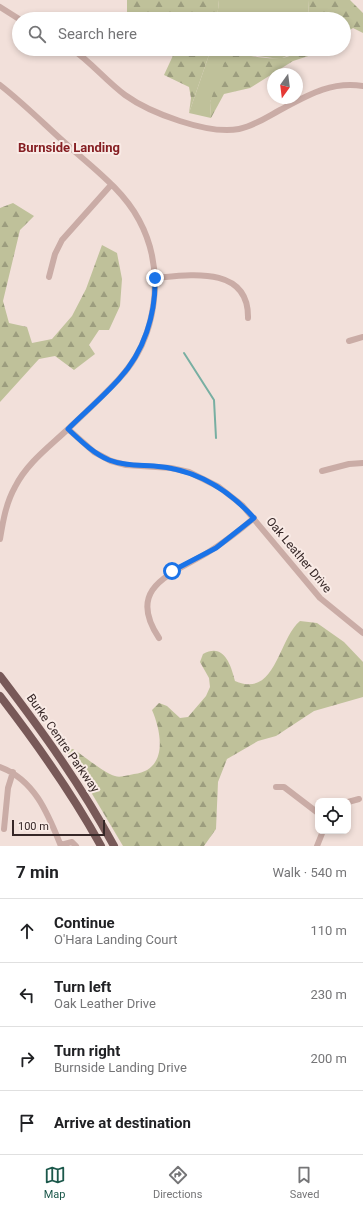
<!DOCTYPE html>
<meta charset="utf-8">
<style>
:root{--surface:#fff;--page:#f6f6f6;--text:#202124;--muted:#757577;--line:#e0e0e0;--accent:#1c584b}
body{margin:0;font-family:Roboto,sans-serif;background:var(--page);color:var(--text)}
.controls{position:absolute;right:12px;bottom:12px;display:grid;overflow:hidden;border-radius:8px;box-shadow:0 2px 6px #0003}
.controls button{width:36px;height:36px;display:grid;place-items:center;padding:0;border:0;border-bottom:1px solid var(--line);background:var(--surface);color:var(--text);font:20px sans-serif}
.compass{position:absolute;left:267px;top:68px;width:36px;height:36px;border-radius:50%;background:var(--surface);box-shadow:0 2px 6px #0003;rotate:194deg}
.scale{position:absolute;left:12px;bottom:10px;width:93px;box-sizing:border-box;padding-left:4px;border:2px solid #362727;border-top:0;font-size:11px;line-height:14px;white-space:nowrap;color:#362727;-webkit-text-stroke:3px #f9ebe6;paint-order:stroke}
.stop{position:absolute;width:12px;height:12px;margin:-9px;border:3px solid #1a73e8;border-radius:50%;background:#fff}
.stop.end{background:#1a73e8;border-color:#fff;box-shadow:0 1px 4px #0008}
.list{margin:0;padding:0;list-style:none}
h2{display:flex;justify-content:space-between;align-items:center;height:52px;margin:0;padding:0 16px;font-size:17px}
h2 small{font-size:13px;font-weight:400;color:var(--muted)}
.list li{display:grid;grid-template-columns:26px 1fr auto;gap:12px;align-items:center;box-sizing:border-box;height:64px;padding:0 16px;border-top:1px solid var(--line)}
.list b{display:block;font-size:15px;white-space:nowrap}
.list p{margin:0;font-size:13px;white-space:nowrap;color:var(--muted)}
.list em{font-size:13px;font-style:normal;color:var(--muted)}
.icon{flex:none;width:22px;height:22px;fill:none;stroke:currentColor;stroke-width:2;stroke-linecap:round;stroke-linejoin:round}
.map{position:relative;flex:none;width:363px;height:846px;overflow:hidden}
.search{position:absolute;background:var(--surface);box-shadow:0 2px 6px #0003;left:12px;right:12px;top:12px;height:44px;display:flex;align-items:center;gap:10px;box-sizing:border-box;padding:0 14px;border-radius:22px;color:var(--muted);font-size:15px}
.sheet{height:308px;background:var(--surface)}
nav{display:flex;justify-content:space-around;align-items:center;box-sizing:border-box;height:56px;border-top:1px solid var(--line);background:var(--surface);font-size:11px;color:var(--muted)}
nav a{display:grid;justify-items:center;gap:2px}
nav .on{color:var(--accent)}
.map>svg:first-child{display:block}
.green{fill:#bfc19a}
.forest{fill:url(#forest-firs)}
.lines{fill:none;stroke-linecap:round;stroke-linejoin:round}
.stream{stroke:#78afa2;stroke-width:2}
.minor{stroke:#caaca6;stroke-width:6}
.major{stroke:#785958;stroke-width:8}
.route{stroke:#1a73e8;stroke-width:5}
.labels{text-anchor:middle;stroke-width:4;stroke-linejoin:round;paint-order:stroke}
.street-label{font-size:12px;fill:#362727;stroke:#f9ebe6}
.neighbourhood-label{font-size:13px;font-weight:bold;fill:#861f23;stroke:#f9ebe6}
</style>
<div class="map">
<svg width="363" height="846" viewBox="0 0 363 846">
<defs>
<pattern id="forest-firs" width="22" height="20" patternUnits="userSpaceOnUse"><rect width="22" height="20" fill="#bfc19a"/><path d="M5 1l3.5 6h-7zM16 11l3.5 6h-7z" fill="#9c9d7e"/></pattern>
</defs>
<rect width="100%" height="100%" fill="#f2e0da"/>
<!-- green -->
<path class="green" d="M 219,0 L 309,0 L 308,19 L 217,19 Z
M 211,49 L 298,49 L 296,52 L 280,59 L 234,53 L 210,102 L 211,118 L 189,113 Z"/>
<!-- forest -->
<path class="forest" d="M 127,0 L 219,0 L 217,19 L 145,19 L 127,12 Z
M 309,0 L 350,0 L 363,13 L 363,33 L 353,28 L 344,34 L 344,19 L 308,19 Z
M 176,49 L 211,49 L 189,113 L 191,98 L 189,87 L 164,75 Z
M 298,49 L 330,49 L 293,61 L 250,88 L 224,94 L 211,118 L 210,102 L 224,63 L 234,53 C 249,55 289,66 298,49 Z
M 13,203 L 34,216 L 20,230 L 3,301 L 9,323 L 27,327 L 32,343 L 52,339 L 72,316 L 86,289 L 102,245 L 117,253 L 122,279 L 120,306 L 109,330 L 99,330 L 89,345 L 95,354 L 74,370 L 55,356 L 39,359 L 0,402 L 0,208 Z
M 300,621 L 317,623 L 344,642 L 363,662 L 363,697 L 314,711 L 276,736 L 258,741 L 227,759 L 218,782 L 216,829 L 204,846 L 123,846 L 66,750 L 73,749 C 84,756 104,773 115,776 C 120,778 129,775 134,774 C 168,770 162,733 152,710 L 159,703 L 167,706 L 180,718 L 188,717 L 206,696 L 210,687 L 209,678 L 200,662 L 203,654 C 224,642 231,665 235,681 C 276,699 278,639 300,621 Z"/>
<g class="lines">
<!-- stream -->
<path class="stream" d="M 184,353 L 214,400 L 216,438"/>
<!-- minor -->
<path class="minor" d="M 0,7 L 19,19
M 72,49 C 91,62 106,81 125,95 C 150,113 208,135 239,129 C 254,126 267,117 280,110 C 308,95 331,81 363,86
M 0,85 C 22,102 43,123 63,141 C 89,165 122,188 139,220 C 166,270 158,338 118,380 C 102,397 85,413 68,429 C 49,447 27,463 15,487 C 6,503 3,521 0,539
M 49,277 L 55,254 L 62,240 L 111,185
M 155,278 C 189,275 249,265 248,318
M 349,341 L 363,337
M 68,429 L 94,452 L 111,461 L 126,465 L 171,468 L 189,472 L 219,487 L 242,505 L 320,598 L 363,633
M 322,471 L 349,464 L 363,463
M 159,638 C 125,587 172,574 207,553 C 223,543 239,531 254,518
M 0,767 C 35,780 48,814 61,846
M 276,787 L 284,787 L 318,813
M 348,802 L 359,799
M 4,829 L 8,788 L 13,772
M 61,845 L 72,842 L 76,846
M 317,846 L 323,831"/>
<!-- major -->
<path class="major" d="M 0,676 C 42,731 81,785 114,846
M 0,696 C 37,744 72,793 101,846"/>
</g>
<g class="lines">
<!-- route -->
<path class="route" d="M 155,278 C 156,314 144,352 119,379 C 103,397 85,412 68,429 C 81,441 93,453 109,460 C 124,466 139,465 154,466 C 195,469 227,488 254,518 L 216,548 L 172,571"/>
</g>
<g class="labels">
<!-- street labels -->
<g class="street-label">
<text transform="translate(299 555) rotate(50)" y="4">Oak Leather Drive</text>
<text transform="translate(63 743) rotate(55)" y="4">Burke Centre Parkway</text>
</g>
<!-- neighbourhood labels -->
<g class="neighbourhood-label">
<text x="69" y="152">Burnside Landing</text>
</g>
</g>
</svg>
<div class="controls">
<button><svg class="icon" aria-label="locate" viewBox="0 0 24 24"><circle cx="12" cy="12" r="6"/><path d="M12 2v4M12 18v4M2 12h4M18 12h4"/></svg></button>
</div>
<svg class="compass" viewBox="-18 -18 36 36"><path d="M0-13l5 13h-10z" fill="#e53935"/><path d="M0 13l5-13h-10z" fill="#757577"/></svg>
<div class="scale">100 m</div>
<div class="stop" style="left:172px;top:571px"></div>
<div class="stop end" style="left:155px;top:278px"></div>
<div class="search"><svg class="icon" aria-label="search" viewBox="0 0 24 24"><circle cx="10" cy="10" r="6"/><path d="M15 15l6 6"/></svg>Search here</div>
</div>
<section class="sheet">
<h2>7 min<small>Walk · 540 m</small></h2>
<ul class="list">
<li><svg class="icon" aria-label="ahead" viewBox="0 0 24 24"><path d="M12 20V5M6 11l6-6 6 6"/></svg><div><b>Continue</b><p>O'Hara Landing Court</p></div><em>110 m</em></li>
<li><svg class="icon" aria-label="left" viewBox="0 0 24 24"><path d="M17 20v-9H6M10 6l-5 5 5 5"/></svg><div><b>Turn left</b><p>Oak Leather Drive</p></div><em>230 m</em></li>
<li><svg class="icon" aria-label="right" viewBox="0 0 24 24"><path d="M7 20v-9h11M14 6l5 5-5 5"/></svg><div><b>Turn right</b><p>Burnside Landing Drive</p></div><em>200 m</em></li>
<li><svg class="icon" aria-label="arrive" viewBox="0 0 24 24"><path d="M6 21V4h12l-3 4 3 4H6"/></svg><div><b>Arrive at destination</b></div></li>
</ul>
</section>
<nav>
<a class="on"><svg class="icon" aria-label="map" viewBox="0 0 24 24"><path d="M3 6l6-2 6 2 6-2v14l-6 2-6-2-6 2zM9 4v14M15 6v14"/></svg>Map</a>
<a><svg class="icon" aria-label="directions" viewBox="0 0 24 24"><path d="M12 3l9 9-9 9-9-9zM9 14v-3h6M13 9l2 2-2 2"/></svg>Directions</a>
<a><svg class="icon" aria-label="saved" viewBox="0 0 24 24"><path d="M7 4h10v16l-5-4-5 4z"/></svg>Saved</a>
</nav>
